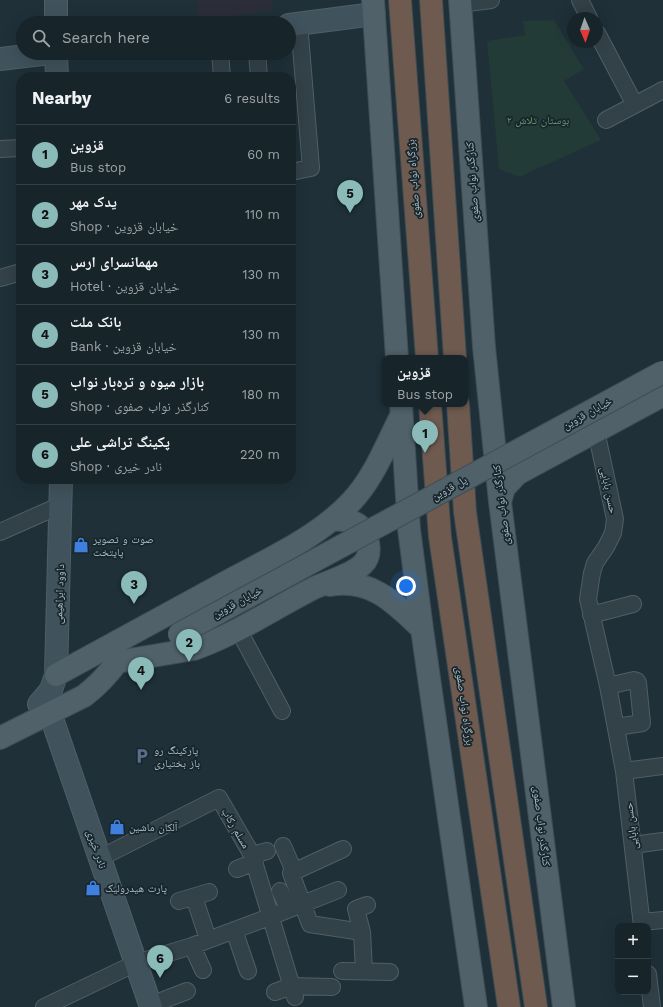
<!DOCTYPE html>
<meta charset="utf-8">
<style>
:root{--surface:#17242a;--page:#243036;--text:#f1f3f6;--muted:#9ea4a8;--line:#364147;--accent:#8bbbb9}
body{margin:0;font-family:"Work Sans","Noto Naskh Arabic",sans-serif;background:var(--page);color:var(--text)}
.controls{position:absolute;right:12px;bottom:12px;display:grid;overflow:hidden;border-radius:8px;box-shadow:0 4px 16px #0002}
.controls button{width:36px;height:36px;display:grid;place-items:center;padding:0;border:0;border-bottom:1px solid var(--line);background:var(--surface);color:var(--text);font:20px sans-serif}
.compass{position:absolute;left:567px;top:12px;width:36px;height:36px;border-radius:50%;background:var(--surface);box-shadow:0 4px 16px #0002;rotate:178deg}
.you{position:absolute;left:406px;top:586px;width:14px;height:14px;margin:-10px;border:3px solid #fff;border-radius:50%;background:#1a73e8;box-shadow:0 0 0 6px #1a73e833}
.badge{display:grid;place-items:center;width:26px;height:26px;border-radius:50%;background:var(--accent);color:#111;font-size:13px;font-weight:700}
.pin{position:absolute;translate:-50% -33px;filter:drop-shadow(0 1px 2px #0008)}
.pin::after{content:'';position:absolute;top:21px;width:14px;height:12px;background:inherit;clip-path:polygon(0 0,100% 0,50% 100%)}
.popup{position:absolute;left:382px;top:355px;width:86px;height:52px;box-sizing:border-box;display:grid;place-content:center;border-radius:8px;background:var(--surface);filter:drop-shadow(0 1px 3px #0005);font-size:13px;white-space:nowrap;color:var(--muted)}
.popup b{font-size:15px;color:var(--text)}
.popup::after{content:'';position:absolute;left:50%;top:100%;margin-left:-8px;border:8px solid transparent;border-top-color:var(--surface)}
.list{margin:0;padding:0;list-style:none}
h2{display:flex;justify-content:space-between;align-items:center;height:52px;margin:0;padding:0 16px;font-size:17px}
h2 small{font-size:13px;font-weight:400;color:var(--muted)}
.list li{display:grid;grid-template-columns:26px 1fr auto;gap:12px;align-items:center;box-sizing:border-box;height:60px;padding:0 16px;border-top:1px solid var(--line)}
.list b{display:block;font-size:15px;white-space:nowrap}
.list p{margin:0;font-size:13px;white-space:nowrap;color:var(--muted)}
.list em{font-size:13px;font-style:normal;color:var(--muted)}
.icon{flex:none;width:22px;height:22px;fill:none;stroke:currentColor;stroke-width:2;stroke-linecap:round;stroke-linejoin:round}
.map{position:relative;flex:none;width:663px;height:1007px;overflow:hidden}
.search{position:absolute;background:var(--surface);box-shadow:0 4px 16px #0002;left:16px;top:16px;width:280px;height:44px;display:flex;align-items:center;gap:10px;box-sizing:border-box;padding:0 14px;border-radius:22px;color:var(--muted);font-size:15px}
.panel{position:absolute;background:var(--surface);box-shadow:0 4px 16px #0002;left:16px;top:72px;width:280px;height:412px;border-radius:16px}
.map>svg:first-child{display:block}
.medical{fill:#2b2d39}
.green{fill:#223b37}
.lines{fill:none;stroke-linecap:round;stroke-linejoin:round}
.street-casing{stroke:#505f66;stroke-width:18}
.secondary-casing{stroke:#505f66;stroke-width:24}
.primary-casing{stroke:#3f4d55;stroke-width:24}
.highway-casing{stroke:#3d4c53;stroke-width:24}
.street{stroke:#334148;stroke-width:16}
.secondary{stroke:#40525c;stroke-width:22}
.primary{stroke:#506169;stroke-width:22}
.highway{stroke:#6f5a4f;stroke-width:22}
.primary-bridge-casing{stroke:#3f4d55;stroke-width:24;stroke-linecap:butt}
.primary-bridge{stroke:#506169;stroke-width:22}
.labels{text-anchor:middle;stroke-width:3.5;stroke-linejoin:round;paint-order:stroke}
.park-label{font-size:11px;fill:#659763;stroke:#18262d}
.street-label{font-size:11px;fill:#adbdc5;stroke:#18262d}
.poi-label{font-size:11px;fill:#adbdc5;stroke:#18262d;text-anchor:start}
</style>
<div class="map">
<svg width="663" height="1007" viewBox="0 0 663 1007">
<rect width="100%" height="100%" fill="#1f3038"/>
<!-- medical -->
<path class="medical" d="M 197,0 L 272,0 L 272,10 L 198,21 Z"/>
<!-- green -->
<path class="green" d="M 554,20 L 584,69 L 564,81 L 601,140 L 519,177 L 499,169 L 487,41 L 525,35 L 523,21 Z"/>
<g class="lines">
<defs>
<path id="street" d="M 580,0 L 589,18
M 460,4 L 491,0
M 597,33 L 635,105
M 220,53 L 222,77
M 257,53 L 259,77
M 606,120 L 663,90
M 0,149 L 21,148
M 291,172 L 311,168 L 299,23
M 0,278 L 21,272
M 596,431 L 615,519 L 613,533 L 606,547 L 595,563 L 592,573 L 588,599 L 608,686 L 624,771 L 642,926
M 0,532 L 61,505
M 591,615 L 633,604
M 238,629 L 282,711
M 608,686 L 634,680 L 637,681 L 638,683 L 642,723 L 617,727
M 624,771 L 663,766
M 633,845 L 663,841
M 283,846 L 294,871
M 343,849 L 291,873 L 310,924 L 362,932
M 252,855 L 267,851
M 100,858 L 219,798 L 252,855 L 295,997
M 237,869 L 255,862
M 280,891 L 289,909
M 194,897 L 208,939
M 179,901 L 209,892
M 642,922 L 663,920
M 234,930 L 248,971
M 192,946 L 203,970
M 342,971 L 390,972
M 364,971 L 362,932 L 356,909 L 367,905
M 648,974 L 652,1007
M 275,992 L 291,986 L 332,987
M 151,1005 L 187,991
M 44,1007 L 136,963 L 192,946 L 272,916 L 338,890"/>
<path id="secondary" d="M 56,0 L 56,23
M 289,25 L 374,14
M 56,53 L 57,77
M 0,59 L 50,53
M 39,704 L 51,690 L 56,675 L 61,479
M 50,713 L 151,1007"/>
<path id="primary" d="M 373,0 L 397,358
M 460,0 L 484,347 L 500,502 L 564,1007
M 401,404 L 409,529 L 422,629 L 476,1007
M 500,502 L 504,488 L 517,474 L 663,395
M 330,585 C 371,578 394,602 422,629
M 56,675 C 115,643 173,611 232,579 C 273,557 319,536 351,502 C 374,478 386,445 401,416
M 0,738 L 84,696 C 97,686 107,676 117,662 L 194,649 C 237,634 274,608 314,588 C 329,581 352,575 363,564 C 372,555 369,542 364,532 C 358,520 345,519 332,520"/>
<path id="highway" d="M 400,0 L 427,358
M 431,0 L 455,358
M 430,404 L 440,537 L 509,1007
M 458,404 L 465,512 L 536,1007"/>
</defs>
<!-- street casing -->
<use href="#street" class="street-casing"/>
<!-- secondary casing -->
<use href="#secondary" class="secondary-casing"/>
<!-- primary casing -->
<use href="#primary" class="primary-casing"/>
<!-- highway casing -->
<use href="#highway" class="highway-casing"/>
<!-- street -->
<use href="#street" class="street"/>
<!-- secondary -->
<use href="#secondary" class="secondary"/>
<!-- primary -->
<use href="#primary" class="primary"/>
<!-- highway -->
<use href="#highway" class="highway"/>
<defs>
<path id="primary-bridge" d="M 179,634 L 663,372"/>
</defs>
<!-- primary-bridge casing -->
<use href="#primary-bridge" class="primary-bridge-casing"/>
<!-- primary-bridge -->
<use href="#primary-bridge" class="primary-bridge"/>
</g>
<!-- icons -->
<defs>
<symbol id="shop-bare" viewBox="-9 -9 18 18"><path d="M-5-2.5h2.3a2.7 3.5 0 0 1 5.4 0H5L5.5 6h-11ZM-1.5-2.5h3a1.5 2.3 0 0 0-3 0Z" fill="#3f7fe0" stroke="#18262d" stroke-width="2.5" paint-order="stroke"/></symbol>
<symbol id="parking-bare" viewBox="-9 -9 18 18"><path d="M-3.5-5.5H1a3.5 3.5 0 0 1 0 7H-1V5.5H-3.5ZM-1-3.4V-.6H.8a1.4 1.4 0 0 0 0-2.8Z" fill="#5c6f8a" stroke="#18262d" stroke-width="2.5" paint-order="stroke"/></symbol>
</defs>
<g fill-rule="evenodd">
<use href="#shop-bare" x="70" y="534" width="22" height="22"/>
<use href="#parking-bare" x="131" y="745" width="22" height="22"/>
<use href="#shop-bare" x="106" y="816" width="22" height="22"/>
<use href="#shop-bare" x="82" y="877" width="22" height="22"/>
</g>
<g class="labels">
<!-- park labels -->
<g class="park-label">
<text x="538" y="124">بوستان تلاش ۲</text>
</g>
<!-- street labels -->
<g class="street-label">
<text transform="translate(413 179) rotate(-94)" y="4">بزرگراه نواب صفوی</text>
<text transform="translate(472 182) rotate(-94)" y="4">کنارگذر نواب صفوی</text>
<text transform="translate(587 413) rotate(-29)" y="4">خیابان قزوین</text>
<text transform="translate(449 488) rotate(-29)" y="4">پل قزوین</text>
<text transform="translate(609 490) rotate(78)" y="4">حسن بابایی</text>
<text transform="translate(501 505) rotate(-97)" y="4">کنارگذر نواب صفوی</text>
<text transform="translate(59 594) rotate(-88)" y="4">داوود ابراهیمی</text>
<text transform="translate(237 602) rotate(-28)" y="4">خیابان قزوین</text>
<text transform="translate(465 706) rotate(82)" y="4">بزرگراه نواب صفوی</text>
<text transform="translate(542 826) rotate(83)" y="4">کنارگذر نواب صفوی</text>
<text transform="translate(631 826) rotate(-97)" y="4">حسن بابایی</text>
<text transform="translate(236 828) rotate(60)" y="4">مسلم رکاب</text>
<text transform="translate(97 849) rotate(71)" y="4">نادر خیری</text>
</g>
<!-- poi labels -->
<g class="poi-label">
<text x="93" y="543">صوت و تصویر<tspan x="93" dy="13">پایتخت</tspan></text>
<text x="154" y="754">پارکینگ رو<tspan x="154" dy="13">باز بختیاری</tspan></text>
<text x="129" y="831">آلکان ماشین</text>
<text x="105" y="892">پارت هیدرولیک</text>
</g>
</g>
</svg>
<div class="controls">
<button>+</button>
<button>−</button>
</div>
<svg class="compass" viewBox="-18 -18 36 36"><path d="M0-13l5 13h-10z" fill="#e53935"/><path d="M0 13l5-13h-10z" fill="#9ea4a8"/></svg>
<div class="you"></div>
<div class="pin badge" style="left:425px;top:453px">1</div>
<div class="popup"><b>قزوین</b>Bus stop</div>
<div class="pin badge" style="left:189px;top:662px">2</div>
<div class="pin badge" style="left:134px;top:604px">3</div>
<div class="pin badge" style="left:141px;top:690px">4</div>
<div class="pin badge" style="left:350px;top:213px">5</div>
<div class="pin badge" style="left:160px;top:978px">6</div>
<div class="search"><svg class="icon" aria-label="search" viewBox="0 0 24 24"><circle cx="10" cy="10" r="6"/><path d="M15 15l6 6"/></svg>Search here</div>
<section class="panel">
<h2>Nearby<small>6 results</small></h2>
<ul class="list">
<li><span class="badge">1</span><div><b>قزوین</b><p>Bus stop</p></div><em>60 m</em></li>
<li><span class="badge">2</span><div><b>یدک مهر</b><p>Shop · خیابان قزوین</p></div><em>110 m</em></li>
<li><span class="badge">3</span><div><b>مهمانسرای ارس</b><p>Hotel · خیابان قزوین</p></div><em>130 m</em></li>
<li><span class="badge">4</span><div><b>بانک ملت</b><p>Bank · خیابان قزوین</p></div><em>130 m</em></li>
<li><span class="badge">5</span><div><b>بازار میوه و تره‌بار نواب</b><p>Shop · کنارگذر نواب صفوی</p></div><em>180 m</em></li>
<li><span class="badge">6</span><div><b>پکینگ تراشی علی</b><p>Shop · نادر خیری</p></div><em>220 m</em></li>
</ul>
</section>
</div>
